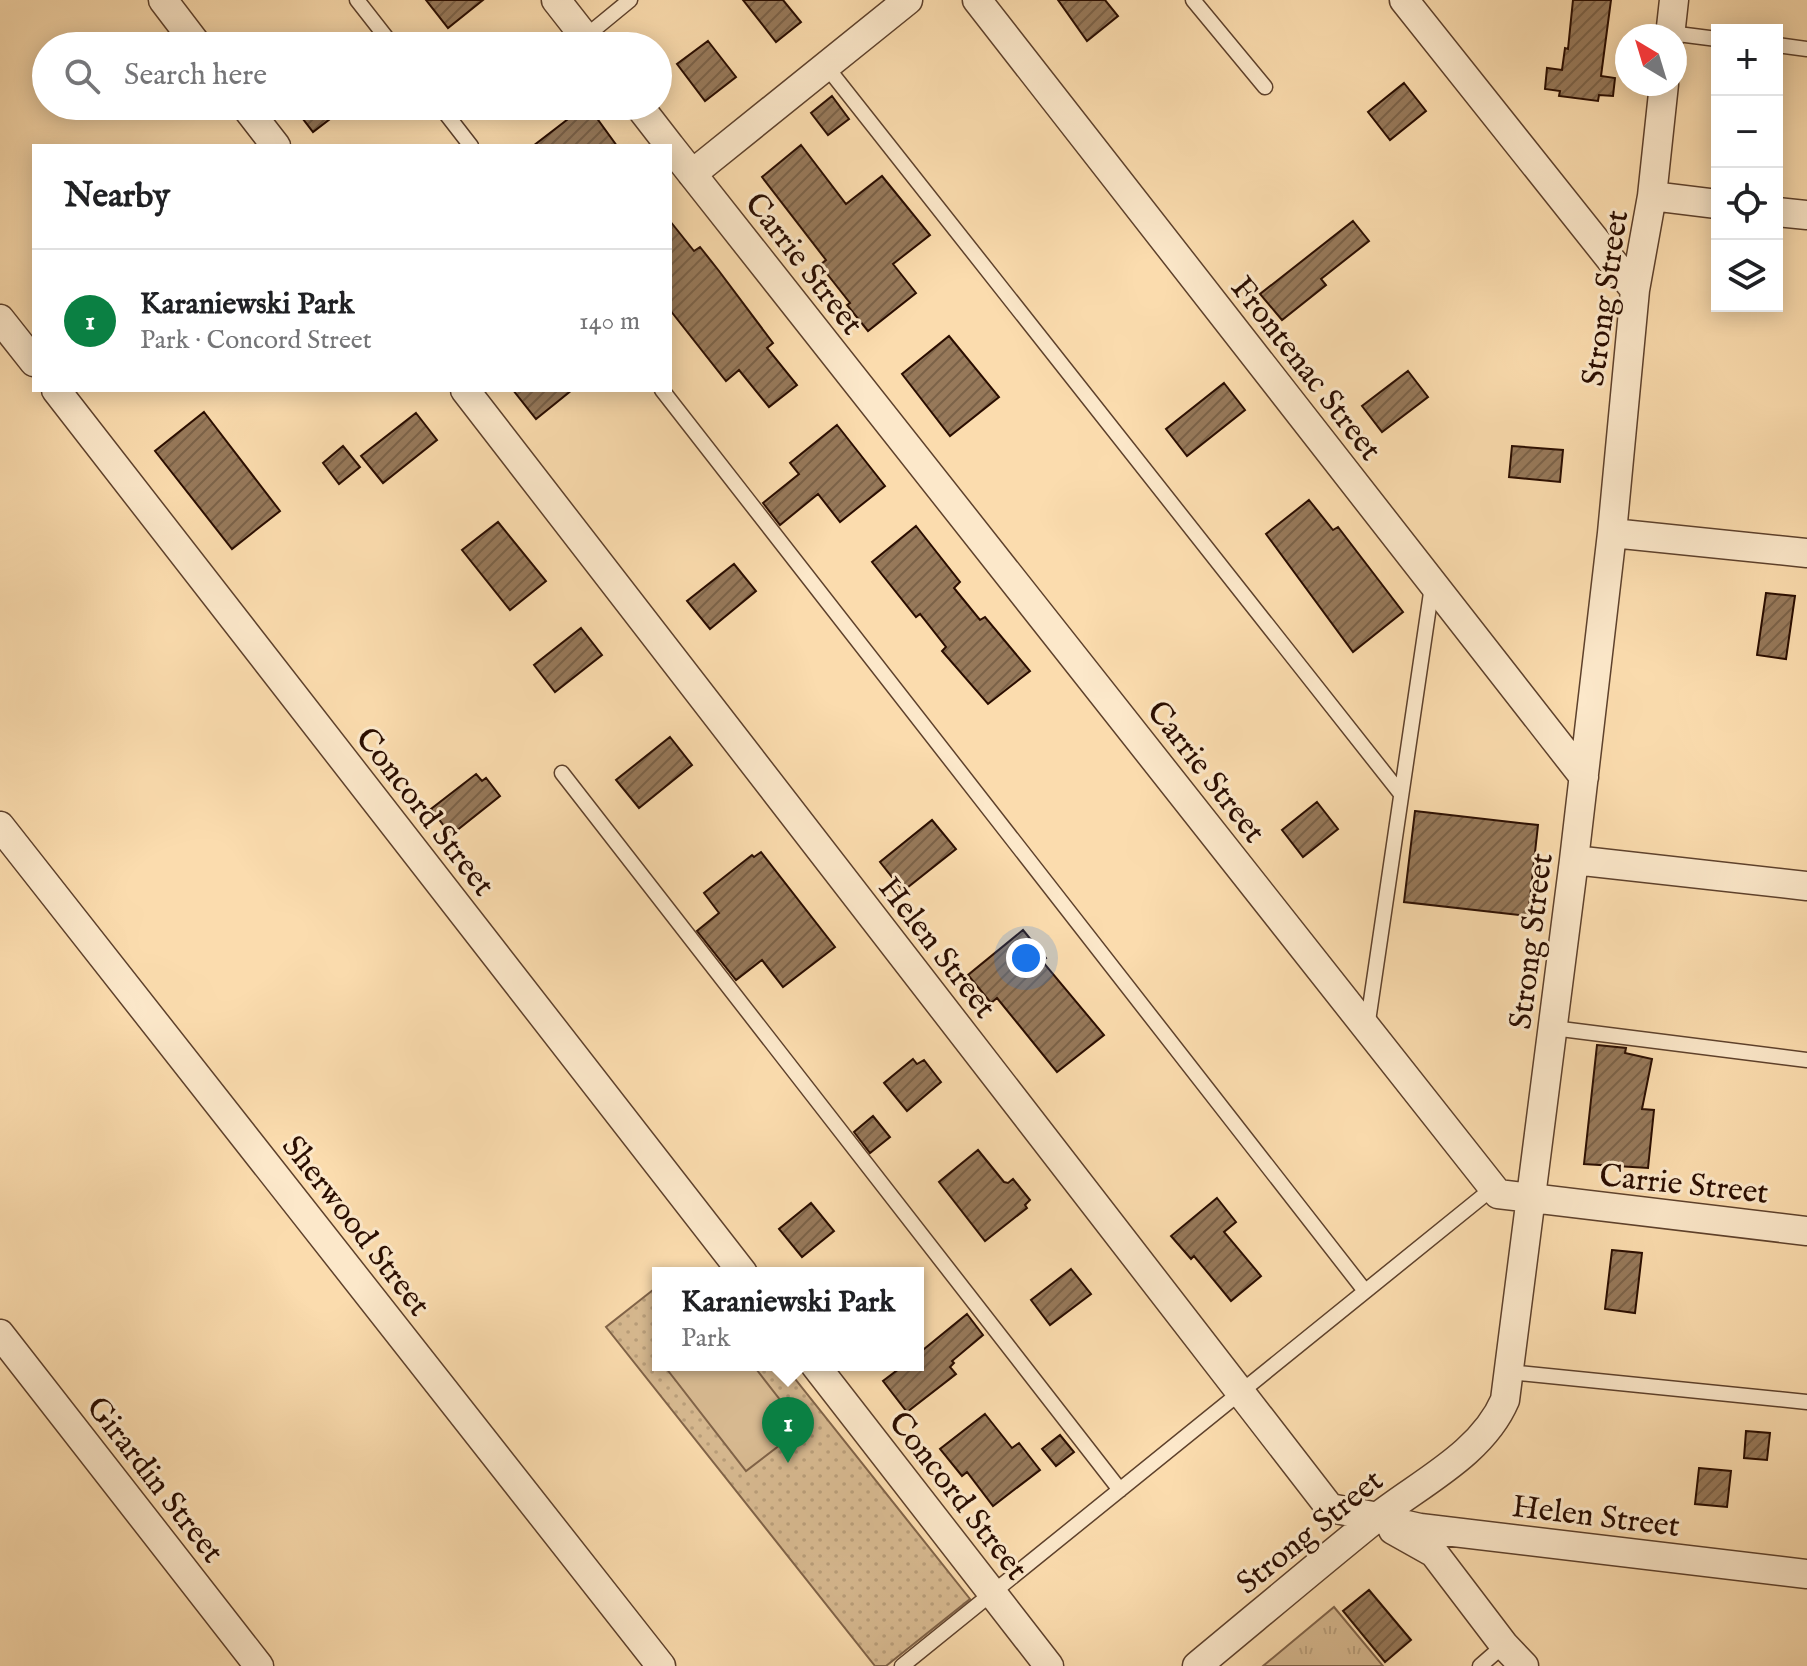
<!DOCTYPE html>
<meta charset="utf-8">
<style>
:root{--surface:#fff;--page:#f6f6f6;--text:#202124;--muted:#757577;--line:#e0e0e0;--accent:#0b8043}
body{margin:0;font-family:"IM FELL English",serif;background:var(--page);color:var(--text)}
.controls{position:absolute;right:24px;top:24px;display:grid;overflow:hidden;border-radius:0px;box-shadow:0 4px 20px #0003}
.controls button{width:72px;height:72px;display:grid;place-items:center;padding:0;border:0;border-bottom:2px solid var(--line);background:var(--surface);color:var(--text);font:40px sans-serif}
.compass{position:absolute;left:1615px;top:24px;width:72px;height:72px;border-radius:50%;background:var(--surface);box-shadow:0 4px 20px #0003;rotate:322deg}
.you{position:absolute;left:1026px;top:958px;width:28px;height:28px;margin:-20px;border:6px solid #fff;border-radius:50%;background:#1a73e8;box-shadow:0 0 0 12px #1a73e833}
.badge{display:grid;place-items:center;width:52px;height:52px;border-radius:50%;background:var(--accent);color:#fff;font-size:26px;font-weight:700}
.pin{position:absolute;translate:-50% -66px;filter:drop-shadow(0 2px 4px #0008)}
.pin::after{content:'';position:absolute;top:42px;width:28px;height:24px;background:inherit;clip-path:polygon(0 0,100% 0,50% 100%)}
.popup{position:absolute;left:652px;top:1267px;width:272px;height:104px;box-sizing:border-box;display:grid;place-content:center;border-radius:0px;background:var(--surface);filter:drop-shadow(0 2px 6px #0005);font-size:26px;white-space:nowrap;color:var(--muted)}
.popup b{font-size:30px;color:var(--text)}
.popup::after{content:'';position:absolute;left:50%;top:100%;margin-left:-16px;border:16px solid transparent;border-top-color:var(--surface)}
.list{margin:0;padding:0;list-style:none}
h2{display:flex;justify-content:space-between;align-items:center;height:104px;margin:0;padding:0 32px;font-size:34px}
h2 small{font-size:26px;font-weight:400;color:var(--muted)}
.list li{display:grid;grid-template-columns:52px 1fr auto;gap:24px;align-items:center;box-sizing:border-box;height:144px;padding:0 32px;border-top:2px solid var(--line)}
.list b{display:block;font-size:30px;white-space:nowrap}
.list p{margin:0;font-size:26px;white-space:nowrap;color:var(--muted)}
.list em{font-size:26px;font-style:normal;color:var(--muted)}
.icon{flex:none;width:44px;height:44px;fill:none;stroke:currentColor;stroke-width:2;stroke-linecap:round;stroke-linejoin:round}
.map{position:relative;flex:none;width:1807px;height:1666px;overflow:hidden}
.search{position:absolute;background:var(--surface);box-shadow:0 4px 20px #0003;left:32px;top:32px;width:640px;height:88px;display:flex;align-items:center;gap:20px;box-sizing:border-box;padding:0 28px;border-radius:44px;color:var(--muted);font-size:30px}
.panel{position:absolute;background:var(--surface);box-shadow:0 4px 20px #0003;left:32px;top:144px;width:640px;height:248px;border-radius:0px}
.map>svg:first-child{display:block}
.grass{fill:url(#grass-tufts);stroke:#806348;stroke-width:2}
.park{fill:url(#park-dots);stroke:#806348;stroke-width:2}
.garden{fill:#d7b990;stroke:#806348;stroke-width:2}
.building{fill:url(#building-hatch);stroke:#2a0d00;stroke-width:2}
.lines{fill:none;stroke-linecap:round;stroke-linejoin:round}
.service-casing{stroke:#5e412c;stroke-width:17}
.minor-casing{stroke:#5e412c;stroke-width:31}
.service{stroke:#fce8ca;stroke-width:14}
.minor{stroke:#fce8ca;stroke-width:28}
.labels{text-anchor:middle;stroke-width:6;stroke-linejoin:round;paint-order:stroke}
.street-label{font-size:32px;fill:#2a0d00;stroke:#fce8ca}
</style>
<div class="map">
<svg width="1807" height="1666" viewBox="0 0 1807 1666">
<defs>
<pattern id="grass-tufts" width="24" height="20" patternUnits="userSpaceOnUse" patternTransform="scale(2)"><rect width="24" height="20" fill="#d7b990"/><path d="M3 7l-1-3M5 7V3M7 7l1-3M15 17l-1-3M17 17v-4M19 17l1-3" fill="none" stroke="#b99e7a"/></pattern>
<pattern id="park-dots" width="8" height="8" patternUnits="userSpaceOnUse" patternTransform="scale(2)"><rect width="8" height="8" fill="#d7b990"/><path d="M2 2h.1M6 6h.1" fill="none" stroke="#b99e7a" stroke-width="1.8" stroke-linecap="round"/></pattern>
<pattern id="building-hatch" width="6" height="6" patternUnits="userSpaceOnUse" patternTransform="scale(2)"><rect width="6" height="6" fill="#97795a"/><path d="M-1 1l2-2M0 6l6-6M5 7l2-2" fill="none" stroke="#7b6248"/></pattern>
</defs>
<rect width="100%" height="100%" fill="#fbdcae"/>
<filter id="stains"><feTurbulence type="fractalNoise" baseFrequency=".0025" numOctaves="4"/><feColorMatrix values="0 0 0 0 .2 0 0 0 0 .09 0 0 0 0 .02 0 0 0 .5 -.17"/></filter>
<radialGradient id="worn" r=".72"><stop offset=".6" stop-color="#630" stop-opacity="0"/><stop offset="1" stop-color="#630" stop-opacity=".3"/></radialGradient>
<!-- grass -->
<path class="grass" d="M 1334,1607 L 1383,1666 L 1263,1666 Z"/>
<!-- park -->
<path class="park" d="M 658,1286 L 658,1365 L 784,1365 L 970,1599 L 886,1666 L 875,1666 L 606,1327 Z"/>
<!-- garden -->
<path class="garden" d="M 670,1365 L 753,1365 L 802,1428 L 746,1471 L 666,1368 Z"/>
<!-- building -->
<path class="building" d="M 426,0 L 483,0 L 448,28 Z
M 743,0 L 783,0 L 801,22 L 776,42 Z
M 1058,0 L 1105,0 L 1118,16 L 1087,41 Z
M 1573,0 L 1611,0 L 1601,76 L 1615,78 L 1613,96 L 1599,95 L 1598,101 L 1559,96 L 1560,91 L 1545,89 L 1547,68 L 1562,70 L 1565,48 L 1568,49 Z
M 708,41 L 736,77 L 705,101 L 677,64 Z
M 1404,83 L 1426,111 L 1390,140 L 1368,112 Z
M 832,96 L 849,119 L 828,135 L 811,113 Z
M 293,106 L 347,106 L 313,132 Z
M 585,106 L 588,106 L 617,146 L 533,146 Z
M 801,145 L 846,204 L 882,176 L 930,235 L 893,264 L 916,293 L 868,331 L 847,305 L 850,303 L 820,265 L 826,260 L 762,177 Z
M 670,221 L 694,251 L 700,247 L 719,271 L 773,343 L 767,348 L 797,385 L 769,407 L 739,370 L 726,381 L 670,310 Z
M 1353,221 L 1369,241 L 1321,279 L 1326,285 L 1282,320 L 1260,294 Z
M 949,336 L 999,397 L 950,436 L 902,374 Z
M 1408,371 L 1428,397 L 1382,432 L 1362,406 Z
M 1224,383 L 1245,410 L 1187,456 L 1166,429 Z
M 513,390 L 572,390 L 536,419 Z
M 204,412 L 280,511 L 232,549 L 155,451 Z
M 416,413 L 437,440 L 383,483 L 361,456 Z
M 837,425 L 885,486 L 840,522 L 818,494 L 780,525 L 763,503 L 799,474 L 790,463 Z
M 343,446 L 360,467 L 339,484 L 323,463 Z
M 1512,446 L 1563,450 L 1560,482 L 1509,477 Z
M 1309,500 L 1333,530 L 1338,527 L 1403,612 L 1353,652 L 1266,534 Z
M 498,522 L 546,581 L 510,610 L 462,550 Z
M 916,526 L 960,582 L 954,588 L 980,620 L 985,617 L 1030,671 L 988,704 L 942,651 L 946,647 L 920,614 L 916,617 L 872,562 Z
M 734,564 L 756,591 L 710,629 L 687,601 Z
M 1766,593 L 1795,596 L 1786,659 L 1757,655 Z
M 581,628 L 602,655 L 555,692 L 534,665 Z
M 670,737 L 692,765 L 639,808 L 616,780 Z
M 476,774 L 482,781 L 486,778 L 500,796 L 451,835 L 431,809 Z
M 1317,802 L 1338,829 L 1303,857 L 1282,830 Z
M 1415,811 L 1538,825 L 1528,916 L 1404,902 Z
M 932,820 L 956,849 L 903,891 L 880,862 Z
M 761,852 L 835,947 L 783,987 L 762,960 L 736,980 L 697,931 L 719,913 L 704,893 L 752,855 L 754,857 Z
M 1023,930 L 1046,958 L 1042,961 L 1104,1035 L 1057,1072 L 997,998 L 991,1003 L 968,975 Z
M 1597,1045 L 1626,1048 L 1625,1053 L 1652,1059 L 1642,1109 L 1654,1110 L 1648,1168 L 1584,1164 Z
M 913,1059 L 917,1064 L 924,1060 L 941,1082 L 907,1111 L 884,1083 Z
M 873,1116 L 890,1137 L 870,1153 L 854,1132 Z
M 978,1150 L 1004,1182 L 1008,1183 L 1013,1179 L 1030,1200 L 1025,1205 L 1027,1208 L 985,1241 L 939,1182 Z
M 1217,1198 L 1236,1222 L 1224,1232 L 1261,1276 L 1231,1301 L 1194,1256 L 1191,1259 L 1171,1236 Z
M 811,1203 L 834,1231 L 802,1257 L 779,1229 Z
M 1612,1250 L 1642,1253 L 1635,1313 L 1605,1309 Z
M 1071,1269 L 1091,1294 L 1050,1325 L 1031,1300 Z
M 967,1314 L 983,1335 L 952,1361 L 954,1363 L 950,1367 L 956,1374 L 907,1412 L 883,1381 L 904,1365 L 918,1365 L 918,1354 Z
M 985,1414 L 1012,1448 L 1019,1443 L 1040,1470 L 993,1506 L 967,1472 L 962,1476 L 940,1449 Z
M 1746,1431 L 1770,1433 L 1767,1460 L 1744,1458 Z
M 1060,1435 L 1074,1452 L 1056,1466 L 1042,1449 Z
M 1699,1468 L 1731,1471 L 1727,1507 L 1695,1504 Z
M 1369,1590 L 1411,1640 L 1385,1662 L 1343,1611 Z"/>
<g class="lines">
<defs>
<path id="service" d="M 357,0 L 393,46
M 1193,0 L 1265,87
M 1670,33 L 1717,39
M 585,37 L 630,0
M 1777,45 L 1807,49
M 826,66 L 1401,794
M 440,106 L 471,146
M 662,390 L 1365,1291
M 562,773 L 1120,1490
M 1367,1028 L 1432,586
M 1553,1028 L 1807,1060
M 1509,1372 L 1807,1402
M 902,1666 L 1493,1188
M 1480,1666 L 1504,1645"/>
<path id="minor" d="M 163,0 L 198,46
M 556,0 L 592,46
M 977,0 L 1584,777
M 1404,0 L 1635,290
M 1670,36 L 1674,0
M 245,106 L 276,146
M 639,106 L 670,146
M 670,146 L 1498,1194 L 1807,1231
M 692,174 L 908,0
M 1652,196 L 1717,204
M 1777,212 L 1807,215
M 0,319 L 34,362
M 56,390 L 743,1273
M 465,390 L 1330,1508 L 1378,1517
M 1612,533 L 1807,553
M 0,826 L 661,1666
M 1574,860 L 1807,886
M 0,1334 L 259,1666
M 815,1365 L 1049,1666
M 1376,1518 L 1420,1528 L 1807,1574
M 1393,1530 L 1434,1553 L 1504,1645 L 1524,1666
M 1197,1666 C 1255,1618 1313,1569 1371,1522 C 1416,1485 1481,1456 1505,1400 L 1574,860 L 1612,533 L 1635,290 L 1652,196 L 1664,84"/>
</defs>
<!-- service casing -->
<use href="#service" class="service-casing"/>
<!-- minor casing -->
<use href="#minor" class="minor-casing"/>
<!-- service -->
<use href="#service" class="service"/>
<!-- minor -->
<use href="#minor" class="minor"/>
</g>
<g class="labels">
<!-- street labels -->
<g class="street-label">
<text transform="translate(805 263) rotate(52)" y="11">Carrie Street</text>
<text transform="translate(1604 298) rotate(-82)" y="11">Strong Street</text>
<text transform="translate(1307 368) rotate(52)" y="11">Frontenac Street</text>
<text transform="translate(1207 771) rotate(52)" y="11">Carrie Street</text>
<text transform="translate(426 811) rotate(52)" y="11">Concord Street</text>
<text transform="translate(1530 941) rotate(-83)" y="11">Strong Street</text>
<text transform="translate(938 947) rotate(52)" y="11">Helen Street</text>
<text transform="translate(1684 1183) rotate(6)" y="11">Carrie Street</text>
<text transform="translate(357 1225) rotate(52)" y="11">Sherwood Street</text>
<text transform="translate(156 1479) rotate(52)" y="11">Girardin Street</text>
<text transform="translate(959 1495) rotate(52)" y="11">Concord Street</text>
<text transform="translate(1596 1515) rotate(7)" y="11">Helen Street</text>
<text transform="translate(1309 1531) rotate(-39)" y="11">Strong Street</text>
</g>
</g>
<rect width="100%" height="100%" filter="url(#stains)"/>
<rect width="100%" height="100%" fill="url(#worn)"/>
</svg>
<div class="controls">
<button>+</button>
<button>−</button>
<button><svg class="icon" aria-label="locate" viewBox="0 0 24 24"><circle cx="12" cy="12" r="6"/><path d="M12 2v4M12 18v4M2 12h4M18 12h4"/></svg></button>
<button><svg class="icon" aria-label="layers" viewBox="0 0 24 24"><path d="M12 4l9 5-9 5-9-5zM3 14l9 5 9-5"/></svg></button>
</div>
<svg class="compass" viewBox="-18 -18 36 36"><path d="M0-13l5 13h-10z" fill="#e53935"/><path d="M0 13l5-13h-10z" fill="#757577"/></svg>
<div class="you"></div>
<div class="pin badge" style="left:788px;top:1463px">1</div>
<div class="popup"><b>Karaniewski Park</b>Park</div>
<div class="search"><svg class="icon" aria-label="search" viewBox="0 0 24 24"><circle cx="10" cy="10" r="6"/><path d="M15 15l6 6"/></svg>Search here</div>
<section class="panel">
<h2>Nearby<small></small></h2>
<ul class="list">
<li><span class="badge">1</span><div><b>Karaniewski Park</b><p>Park · Concord Street</p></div><em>140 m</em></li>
</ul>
</section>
</div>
